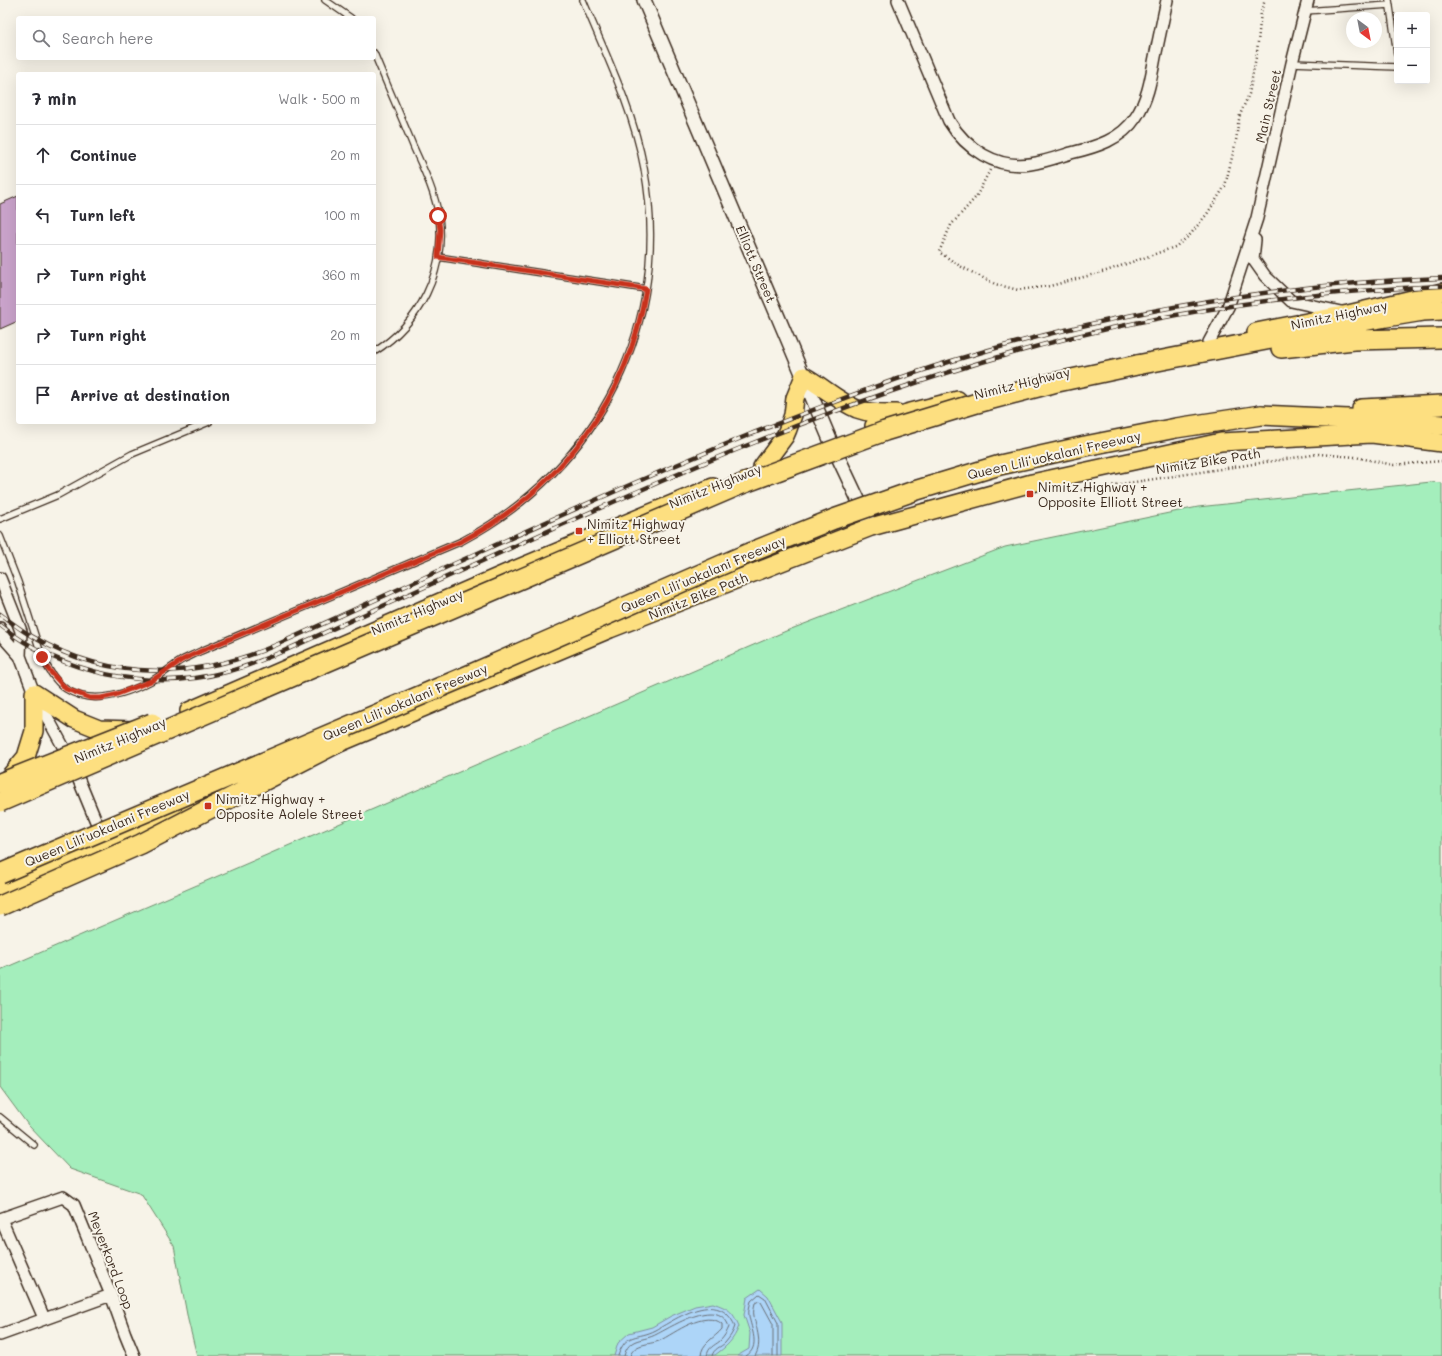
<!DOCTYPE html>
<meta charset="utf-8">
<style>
:root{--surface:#fff;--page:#f7f7f7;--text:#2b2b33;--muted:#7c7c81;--line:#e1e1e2}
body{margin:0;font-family:Mali,sans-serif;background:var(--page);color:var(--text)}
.controls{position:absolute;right:12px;top:12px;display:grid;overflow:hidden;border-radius:4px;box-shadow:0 4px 16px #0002}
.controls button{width:36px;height:36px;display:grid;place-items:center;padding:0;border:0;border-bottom:1px solid var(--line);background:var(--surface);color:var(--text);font:20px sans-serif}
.compass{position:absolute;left:1346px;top:12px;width:36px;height:36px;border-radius:50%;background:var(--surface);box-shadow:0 4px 16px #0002;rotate:148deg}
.stop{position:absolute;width:12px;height:12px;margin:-9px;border:3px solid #c8321e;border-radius:50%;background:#fff}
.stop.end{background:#c8321e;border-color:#fff;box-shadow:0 1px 4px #0008}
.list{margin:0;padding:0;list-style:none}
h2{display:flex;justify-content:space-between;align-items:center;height:52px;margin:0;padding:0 16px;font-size:17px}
h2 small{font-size:13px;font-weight:400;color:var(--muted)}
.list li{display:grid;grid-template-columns:26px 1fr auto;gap:12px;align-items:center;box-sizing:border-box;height:60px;padding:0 16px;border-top:1px solid var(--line)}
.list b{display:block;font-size:15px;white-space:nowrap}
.list em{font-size:13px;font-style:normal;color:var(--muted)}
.icon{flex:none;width:22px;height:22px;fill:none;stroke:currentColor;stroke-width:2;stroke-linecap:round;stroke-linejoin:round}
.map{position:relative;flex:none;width:1442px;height:1356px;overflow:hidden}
.search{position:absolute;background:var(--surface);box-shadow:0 4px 16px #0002;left:16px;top:16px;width:360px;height:44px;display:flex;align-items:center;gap:10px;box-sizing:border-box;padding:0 14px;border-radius:4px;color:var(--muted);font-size:15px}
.panel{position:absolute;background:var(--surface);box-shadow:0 4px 16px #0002;left:16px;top:72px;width:360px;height:352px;border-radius:4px}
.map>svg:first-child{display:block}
.green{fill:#a4eebc;stroke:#708c6d}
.water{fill:#add5f8;stroke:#7f91a1}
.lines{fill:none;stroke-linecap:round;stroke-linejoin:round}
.shore{stroke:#696e75;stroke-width:1}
.building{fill:#caa3cb;stroke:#3b2a1e}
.service-casing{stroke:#3b2a1e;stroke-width:8}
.minor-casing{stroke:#3b2a1e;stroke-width:14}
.tertiary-casing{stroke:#3b2a1e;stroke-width:16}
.primary-casing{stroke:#3b2a1e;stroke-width:20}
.motorway-casing{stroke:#3b2a1e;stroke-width:22}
.path{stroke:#3b2a1e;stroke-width:2.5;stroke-dasharray:1 3;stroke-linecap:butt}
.service{stroke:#f7f3e8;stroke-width:5.5}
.minor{stroke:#f7f3e8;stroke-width:11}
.tertiary{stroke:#f7f3e8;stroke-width:13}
.primary{stroke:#fddf80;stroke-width:17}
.motorway{stroke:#fddf80;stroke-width:19}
.rail-casing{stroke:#3b2a1e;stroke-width:4.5}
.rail{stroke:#f7f3e8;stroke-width:3;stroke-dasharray:9;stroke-linecap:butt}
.motorway-bridge-casing{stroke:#3b2a1e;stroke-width:22;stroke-linecap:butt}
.motorway-bridge{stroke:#fddf80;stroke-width:19}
.route{stroke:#c8321e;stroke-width:5}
.poi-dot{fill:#c8321e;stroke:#f7f3e8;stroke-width:1.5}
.labels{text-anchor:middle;stroke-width:4;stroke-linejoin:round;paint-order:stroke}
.street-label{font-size:13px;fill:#3b2a1e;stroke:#f7f3e8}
.poi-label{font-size:13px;fill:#3b2a1e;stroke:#f7f3e8;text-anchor:start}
</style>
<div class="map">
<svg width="1442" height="1356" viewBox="0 0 1442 1356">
<rect width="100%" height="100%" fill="#f7f3e8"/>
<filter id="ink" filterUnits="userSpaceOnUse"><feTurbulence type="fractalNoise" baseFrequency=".025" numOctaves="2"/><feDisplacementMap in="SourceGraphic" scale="8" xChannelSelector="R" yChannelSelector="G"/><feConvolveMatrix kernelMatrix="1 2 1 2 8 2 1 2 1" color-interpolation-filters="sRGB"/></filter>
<g filter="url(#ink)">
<!-- green -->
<path class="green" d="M 1431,482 L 1442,483 L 1442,1356 L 197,1356 L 188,1320 L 174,1246 L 141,1194 L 70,1169 L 28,1125 L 0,1087 L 0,970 L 786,631 L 1005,547 L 1198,507 Z"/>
<!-- water -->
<path class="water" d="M 760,1289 L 768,1296 L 782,1322 L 782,1356 L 737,1356 L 749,1349 L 750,1333 L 744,1315 L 747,1298 Z
M 713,1303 C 729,1309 732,1310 739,1326 C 734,1340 726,1347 715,1355 L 614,1356 L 618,1343 L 629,1333 L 652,1327 L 671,1316 L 695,1306 Z"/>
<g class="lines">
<!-- shore -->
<path class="shore" d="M 618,1356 C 626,1331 637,1340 656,1330 C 679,1317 719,1289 735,1326 C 733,1333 730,1337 725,1343 C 721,1347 713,1349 712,1356
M 624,1356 C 629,1336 643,1342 657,1334 C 675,1325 719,1296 729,1327 C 727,1332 724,1337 720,1341 C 714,1346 708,1347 707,1356
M 630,1356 C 634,1343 648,1345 659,1341 C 675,1333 705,1309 722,1324 L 722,1329 C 715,1338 701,1343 701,1356
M 746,1356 C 761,1347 751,1329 749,1316 C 748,1311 750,1305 751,1301 L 759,1294 L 765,1298 L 778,1323 L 778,1356
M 755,1356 C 763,1344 756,1328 754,1316 C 753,1312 754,1307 755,1303 L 759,1301 L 761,1302 L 773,1324 L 773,1356"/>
</g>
<!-- building -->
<path class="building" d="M 18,196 L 18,321 L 0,329 L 0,204 Z"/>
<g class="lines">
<defs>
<path id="service" d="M 325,0 L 351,18
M 1389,0 L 1397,54
M 1305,11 L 1390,5
M 374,53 C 387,85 401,116 414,148 C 424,170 435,193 439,217 C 446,271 420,323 374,352
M 1292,63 L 1397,67
M 438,257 L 646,289
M 0,519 L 58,495 L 132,454 L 209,422
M 0,536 L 18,582 L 42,657 C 48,668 55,682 66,689 C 92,706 126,694 151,681 C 162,675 171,667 182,660 C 188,657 195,654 201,651 L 462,541 C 600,468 673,322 644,168 C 633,109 606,55 583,0
M 0,1117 L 34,1145"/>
<path id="minor" d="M 898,0 L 949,121 C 966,149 996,169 1030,164 C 1044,162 1058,157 1071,153 C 1096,147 1121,140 1136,117 C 1148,99 1151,78 1155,57 C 1159,38 1163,19 1167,0
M 1255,240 L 1253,259 L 1265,276 L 1291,301 L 1341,312
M 1209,342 L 1228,307 L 1257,218 L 1292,63 L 1308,0
M 0,578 L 21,631 L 20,656
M 0,628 L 4,638 L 20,656 L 34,693 L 71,761 L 102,836
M 0,1219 L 63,1197 L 74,1205 L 111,1295 L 125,1334 L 134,1356
M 1,1219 L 44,1318
M 0,1335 L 111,1295"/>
<path id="tertiary" d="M 644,0 L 831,442 L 871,527"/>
<path id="primary" d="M 1256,332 L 1348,314 L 1442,292
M 874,426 L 907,413 L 958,400
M 762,467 L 785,436 L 788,429 L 793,415 L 795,398 L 804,376 C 822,386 838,401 857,409 C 870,414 884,413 897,413
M 34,693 L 74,719 L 99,729 L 134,730
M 189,711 L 507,573 L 713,487
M 330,747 L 610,629 L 871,527 L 1032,483 L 1221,442 L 1372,434 L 1442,443
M 5,782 L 26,757 L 34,731 L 34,693
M 0,887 L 234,787"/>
<path id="motorway" d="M 1281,348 L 1354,340 L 1442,338
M 1137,365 L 1374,319 L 1423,311 L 1442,310
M 1362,409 L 1442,405
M 1261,415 L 1393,421 L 1442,425"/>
</defs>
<!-- service casing -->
<use href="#service" class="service-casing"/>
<!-- minor casing -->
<use href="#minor" class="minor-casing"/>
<!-- tertiary casing -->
<use href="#tertiary" class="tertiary-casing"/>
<!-- primary casing -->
<use href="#primary" class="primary-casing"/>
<!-- motorway casing -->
<use href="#motorway" class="motorway-casing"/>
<!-- path -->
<path class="path" d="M 990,170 L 976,197 L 951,225 L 939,252 L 960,266 L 995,284 L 1018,290 L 1050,286 L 1106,271 L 1175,247 L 1189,236 L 1207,214 L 1225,186 L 1236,141 L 1238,124 L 1240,115 L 1249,94 L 1257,52 L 1261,12 L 1265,0
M 1069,492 L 1319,454 L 1355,457 L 1394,465 L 1442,461"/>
<!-- service -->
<use href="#service" class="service"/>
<!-- minor -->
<use href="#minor" class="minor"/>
<!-- tertiary -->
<use href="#tertiary" class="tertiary"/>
<!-- primary -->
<use href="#primary" class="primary"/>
<!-- motorway -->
<use href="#motorway" class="motorway"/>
<defs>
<path id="rail" d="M 0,614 C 11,622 22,631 35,638 C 111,682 198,679 276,645 C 434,574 590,499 751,434 C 818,408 886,381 955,360 C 1113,312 1277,284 1442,278
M 0,625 C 62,674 149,692 226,672 C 247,667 267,658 286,650 C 366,614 446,577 526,541 C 683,470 841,402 1006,355 C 1148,314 1295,292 1442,286"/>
</defs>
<!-- rail casing -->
<use href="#rail" class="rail-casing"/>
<!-- rail -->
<use href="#rail" class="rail"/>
<defs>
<path id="motorway-bridge" d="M 0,783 L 152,723
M 0,802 L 742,484 L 885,431 L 977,403 L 1053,383 L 1137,365
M 0,874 L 469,675 L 749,553 L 834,519 L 914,491 L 1000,465 L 1085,446 L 1176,428 L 1261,415
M 0,906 L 141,844 L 343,740"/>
</defs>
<!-- motorway-bridge casing -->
<use href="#motorway-bridge" class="motorway-bridge-casing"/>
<!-- motorway-bridge -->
<use href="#motorway-bridge" class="motorway-bridge"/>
</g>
</g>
<g class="lines" filter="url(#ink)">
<!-- route -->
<path class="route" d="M 42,657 L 48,669 L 66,689 L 90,698 L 101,698 L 115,695 L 151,681 L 182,660 L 201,651 L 462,541 C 559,490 629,399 646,289 L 438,257 L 440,230 L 438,216"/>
</g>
<!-- markers -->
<g class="poi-dot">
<rect x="1026" y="490" width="8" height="8" rx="2"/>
<rect x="575" y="527" width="8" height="8" rx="2"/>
<rect x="204" y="802" width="8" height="8" rx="2"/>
</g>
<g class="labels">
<!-- street labels -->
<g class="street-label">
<text transform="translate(1268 106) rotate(-77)" y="5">Main Street</text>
<text transform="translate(756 264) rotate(67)" y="5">Elliott Street</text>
<text transform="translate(1339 315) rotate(-12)" y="5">Nimitz Highway</text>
<text transform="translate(1022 383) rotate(-14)" y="5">Nimitz Highway</text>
<text transform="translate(1054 455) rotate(-13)" y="5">Queen Liliʻuokalani Freeway</text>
<text transform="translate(1208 461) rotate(-9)" y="5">Nimitz Bike Path</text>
<text transform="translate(715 486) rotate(-22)" y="5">Nimitz Highway</text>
<text transform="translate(703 574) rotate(-23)" y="5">Queen Liliʻuokalani Freeway</text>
<text transform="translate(698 596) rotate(-22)" y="5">Nimitz Bike Path</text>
<text transform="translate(417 612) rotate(-23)" y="5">Nimitz Highway</text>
<text transform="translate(405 702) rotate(-23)" y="5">Queen Liliʻuokalani Freeway</text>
<text transform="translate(120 740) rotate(-23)" y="5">Nimitz Highway</text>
<text transform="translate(107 828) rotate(-23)" y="5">Queen Liliʻuokalani Freeway</text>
<text transform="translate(111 1260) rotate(69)" y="5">Meyerkord Loop</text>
</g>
<!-- poi labels -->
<g class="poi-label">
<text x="1038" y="492">Nimitz Highway +<tspan x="1038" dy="15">Opposite Elliott Street</tspan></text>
<text x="587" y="529">Nimitz Highway<tspan x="587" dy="15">+ Elliott Street</tspan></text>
<text x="216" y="804">Nimitz Highway +<tspan x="216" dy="15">Opposite Aolele Street</tspan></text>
</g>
</g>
</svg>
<div class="controls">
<button>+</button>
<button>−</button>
</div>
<svg class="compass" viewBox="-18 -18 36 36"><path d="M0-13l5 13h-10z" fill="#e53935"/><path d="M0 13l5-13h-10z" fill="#7c7c81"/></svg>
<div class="stop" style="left:438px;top:216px"></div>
<div class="stop end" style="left:42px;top:657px"></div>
<div class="search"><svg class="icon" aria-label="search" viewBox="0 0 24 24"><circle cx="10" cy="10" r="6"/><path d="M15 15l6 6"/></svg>Search here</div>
<section class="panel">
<h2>7 min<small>Walk · 500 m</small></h2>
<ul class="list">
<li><svg class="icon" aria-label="ahead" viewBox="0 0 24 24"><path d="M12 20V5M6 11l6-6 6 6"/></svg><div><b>Continue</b></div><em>20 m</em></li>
<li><svg class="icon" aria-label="left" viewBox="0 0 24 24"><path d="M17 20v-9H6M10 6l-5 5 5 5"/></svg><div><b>Turn left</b></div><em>100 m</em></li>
<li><svg class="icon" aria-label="right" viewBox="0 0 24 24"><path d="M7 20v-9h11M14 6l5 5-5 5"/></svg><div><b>Turn right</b></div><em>360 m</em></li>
<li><svg class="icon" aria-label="right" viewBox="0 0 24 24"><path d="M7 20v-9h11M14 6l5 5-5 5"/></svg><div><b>Turn right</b></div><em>20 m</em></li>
<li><svg class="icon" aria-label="arrive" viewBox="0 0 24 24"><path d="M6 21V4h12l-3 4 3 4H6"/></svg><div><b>Arrive at destination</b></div></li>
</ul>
</section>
</div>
